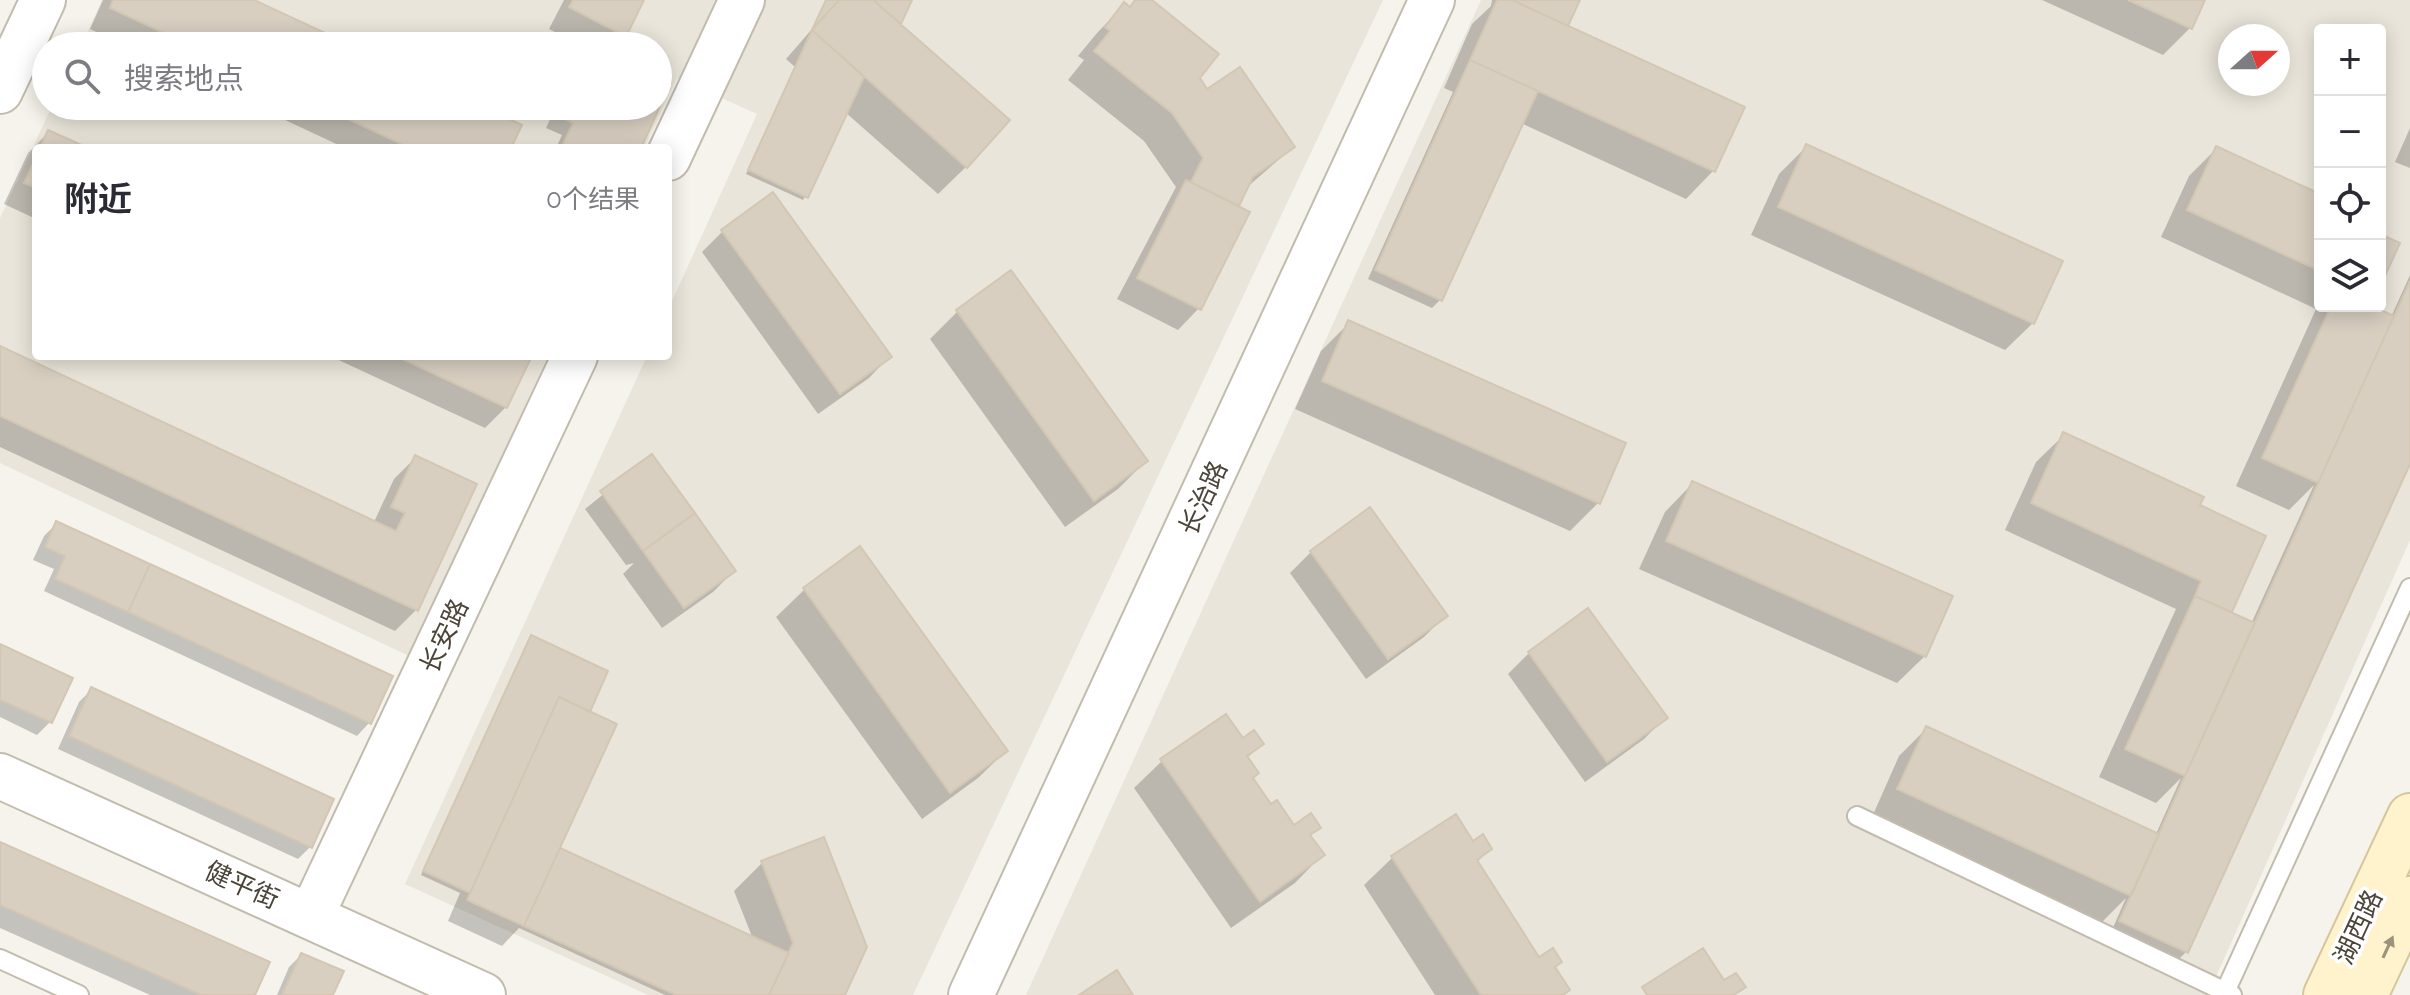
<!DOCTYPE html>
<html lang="zh">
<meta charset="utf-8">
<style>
:root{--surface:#fff;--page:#f7f7f7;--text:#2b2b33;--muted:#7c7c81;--line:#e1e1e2}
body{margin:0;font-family:Raleway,"Noto Sans SC",sans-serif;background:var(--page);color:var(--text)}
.controls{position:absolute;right:24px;top:24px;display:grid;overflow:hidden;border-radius:8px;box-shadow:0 4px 20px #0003}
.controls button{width:72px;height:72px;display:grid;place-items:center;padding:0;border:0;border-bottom:2px solid var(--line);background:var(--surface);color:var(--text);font:40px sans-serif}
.compass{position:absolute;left:2218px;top:24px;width:72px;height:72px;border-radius:50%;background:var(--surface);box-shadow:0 4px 20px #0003;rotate:69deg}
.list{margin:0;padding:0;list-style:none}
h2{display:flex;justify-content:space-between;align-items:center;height:104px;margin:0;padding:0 32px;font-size:34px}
h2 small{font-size:26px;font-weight:400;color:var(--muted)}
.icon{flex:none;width:44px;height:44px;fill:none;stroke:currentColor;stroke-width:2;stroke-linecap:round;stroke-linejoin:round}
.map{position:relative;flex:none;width:2410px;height:995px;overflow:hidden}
.search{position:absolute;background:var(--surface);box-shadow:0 4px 20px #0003;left:32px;top:32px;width:640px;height:88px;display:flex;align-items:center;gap:20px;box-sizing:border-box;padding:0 28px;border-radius:44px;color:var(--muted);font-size:30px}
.panel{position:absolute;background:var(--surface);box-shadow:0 4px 20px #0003;left:32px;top:144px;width:640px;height:216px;border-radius:8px}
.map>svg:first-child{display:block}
.residential{fill:#eae5da;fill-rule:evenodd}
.shadow{fill:#0003}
.building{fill:#d8cfc1;stroke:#d3c7b4;stroke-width:2}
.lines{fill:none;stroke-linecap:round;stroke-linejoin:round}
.service-casing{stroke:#c2bbae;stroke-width:22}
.tertiary-casing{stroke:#c2bbae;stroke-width:48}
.secondary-casing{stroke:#d6c79b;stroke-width:48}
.service{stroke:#fff;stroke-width:18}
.tertiary{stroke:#fff;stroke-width:44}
.secondary{stroke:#fff3cd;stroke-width:44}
.oneway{fill:#9c937c}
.labels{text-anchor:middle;stroke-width:7;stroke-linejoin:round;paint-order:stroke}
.street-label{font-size:26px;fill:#4b4439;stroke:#fff}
</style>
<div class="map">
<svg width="2410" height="995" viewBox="0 0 2410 995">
<rect width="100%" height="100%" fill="#f6f3ec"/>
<!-- residential -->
<path class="residential" d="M 102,0 L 1383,0 L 913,995 L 648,995 L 405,884 L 647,356 L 668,356 L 668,310 L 757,114 L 677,78 L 644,148 L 36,148 L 36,356 L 548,356 L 409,656 L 0,463 L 0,218 L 52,106 L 658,106 L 658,46 L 81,46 Z
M 1481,0 L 2410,0 L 2410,540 L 2208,995 L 1026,995 ZM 2320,30 L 2380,30 L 2380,306 L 2320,306 ZM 2230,36 L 2278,36 L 2278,84 L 2230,84 Z"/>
<!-- shadow -->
<path class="shadow" d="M 103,0 L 249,0 L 348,46 L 126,46 L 90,29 Z
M 564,0 L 642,0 L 624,35 L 613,46 L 582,46 L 549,29 Z
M 826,0 L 910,0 L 899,25 L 966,167 L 938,194 L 845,112 L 803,200 L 746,174 L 795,67 L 786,59 L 812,29 Z
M 1136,0 L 1149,0 L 1207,91 L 1293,147 L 1245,189 L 1235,207 L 1199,308 L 1178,330 L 1117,299 L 1176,187 L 1144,141 L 1068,80 L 1084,60 L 1078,56 L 1097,33 L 1124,5 L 1128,8 Z
M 1492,0 L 1578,0 L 1566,27 L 1713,171 L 1686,199 L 1521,123 L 1440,300 L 1432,308 L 1368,279 L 1453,92 L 1444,88 L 1472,24 L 1491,6 Z
M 2042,0 L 2203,0 L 2190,28 L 2163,55 Z
M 255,106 L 477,106 L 509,148 L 345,148 Z
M 556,106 L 658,106 L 639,148 L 556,148 L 562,135 L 546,128 Z
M 2410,128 L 2410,168 L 2395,162 Z
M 49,132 L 83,148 L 36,148 L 36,219 L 4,204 L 28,153 Z
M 1807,146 L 2033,323 L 2005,350 L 1751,235 L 1779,174 Z
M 2216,149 L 2320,196 L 2320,306 L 2369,306 L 2391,317 L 2410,275 L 2410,459 L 2186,952 L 2178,960 L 2112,930 L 2126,898 L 2102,922 L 1872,817 L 1899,756 L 1926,729 L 2156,834 L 2181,778 L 2156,803 L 2099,777 L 2176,609 L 2005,530 L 2036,462 L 2064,435 L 2264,537 L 2228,613 L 2251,624 L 2314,485 L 2289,510 L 2236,486 L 2316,309 L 2161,237 L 2189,176 Z
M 723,231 L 890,356 L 869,378 L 818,414 L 702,252 Z
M 957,312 L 1146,461 L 1118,489 L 1065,527 L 930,339 Z
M 1349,323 L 1598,503 L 1570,531 L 1295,409 L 1321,351 Z
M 0,348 L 374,522 L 394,479 L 416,457 L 416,610 L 395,631 L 0,447 Z
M 330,356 L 529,356 L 506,407 L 485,428 Z
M 651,456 L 734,571 L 713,592 L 662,628 L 623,574 L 634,563 L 626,565 L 585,509 Z
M 1692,484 L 1925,656 L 1897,683 L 1639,569 L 1665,512 Z
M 57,523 L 390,677 L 369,723 L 357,736 L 44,591 L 54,569 L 33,560 L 44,536 Z
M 860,549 L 1006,751 L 978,778 L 922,819 L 776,617 L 804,590 Z
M 1311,552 L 1445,616 L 1424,637 L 1366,679 L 1290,573 Z
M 531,638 L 587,712 L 557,849 L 753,939 L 734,891 L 762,863 L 843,995 L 665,995 L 519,928 L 502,946 L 448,921 L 460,893 L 421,875 Z
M 0,647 L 70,679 L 50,722 L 37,735 L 0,717 Z
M 1529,653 L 1665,718 L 1644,739 L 1585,782 L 1508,674 Z
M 92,689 L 310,847 L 298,859 L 58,749 L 79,702 Z
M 1242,741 L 1261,744 L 1246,759 L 1251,778 L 1271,807 L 1294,827 L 1319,827 L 1309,837 L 1322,855 L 1295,883 L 1231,928 L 1134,788 L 1162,761 Z
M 1455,817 L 1473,843 L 1490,849 L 1476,863 L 1539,960 L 1554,968 L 1563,995 L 1435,995 L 1364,885 L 1392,858 Z
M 0,844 L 253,995 L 150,995 L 0,928 Z
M 301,955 L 331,995 L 277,995 L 289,967 Z"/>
<!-- building -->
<path class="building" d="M 113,0 L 254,0 L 353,46 L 192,46 L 110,8 Z
M 573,0 L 644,0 L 626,37 L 569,7 Z
M 826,0 L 839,0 L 812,30 Z
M 839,0 L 873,0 L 1010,120 L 967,168 L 812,30 Z
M 873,0 L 912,0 L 901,24 Z
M 1135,0 L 1152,0 L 1219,54 L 1200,78 L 1207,89 L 1240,67 L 1295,147 L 1253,177 L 1239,206 L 1191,182 L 1203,158 L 1172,113 L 1094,51 L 1110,31 L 1105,27 L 1124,2 L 1130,7 Z
M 1497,0 L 1512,0 L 1745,107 L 1715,172 L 1470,60 Z
M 1512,0 L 1580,0 L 1568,26 Z
M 2128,0 L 2205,0 L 2192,29 Z
M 812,30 L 864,77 L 808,198 L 748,170 Z
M 1470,60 L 1538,91 L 1442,301 L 1375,270 Z
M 658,76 L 671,82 L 641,148 L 572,148 L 563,144 L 573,123 L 557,115 L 561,106 L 658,106 Z
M 320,106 L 482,106 L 522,125 L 511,148 L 410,148 Z
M 48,130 L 88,148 L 40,148 Z
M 1806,144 L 2063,261 L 2034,324 L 1778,207 Z
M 2216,146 L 2320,194 L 2320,271 L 2187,210 Z
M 36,157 L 36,188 L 24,183 Z
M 1186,180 L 1250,212 L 1201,310 L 1137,278 Z
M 773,192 L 892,357 L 840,394 L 721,230 Z
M 2380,234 L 2400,243 L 2380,287 Z
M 1011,270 L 1148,461 L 1094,501 L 956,310 Z
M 2410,281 L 2410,464 L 2188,953 L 2119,921 Z
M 2331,306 L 2372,306 L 2394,316 L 2318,483 L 2262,458 Z
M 1348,320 L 1626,443 L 1600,504 L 1322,381 Z
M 0,346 L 396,531 L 405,513 L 391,507 L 415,455 L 477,484 L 418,611 L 0,416 Z
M 396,356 L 532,356 L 507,408 Z
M 2063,432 L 2204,497 L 2200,505 L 2266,536 L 2232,612 L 2195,596 L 2201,581 L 2031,503 Z
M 652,454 L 695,513 L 643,551 L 600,491 Z
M 1692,481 L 1953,596 L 1926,657 L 1666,541 Z
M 1370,507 L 1448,616 L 1388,659 L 1310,551 Z
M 695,513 L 736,571 L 684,608 L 643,551 Z
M 56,521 L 150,564 L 128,612 L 55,579 L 65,556 L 45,547 Z
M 860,546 L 1008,751 L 950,793 L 803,588 Z
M 150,564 L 393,676 L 371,724 L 128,612 Z
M 2195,596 L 2255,623 L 2185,776 L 2125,749 Z
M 1588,608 L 1668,718 L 1607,762 L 1528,652 Z
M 531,635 L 608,671 L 590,712 L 559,697 L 470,893 L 423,871 Z
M 0,644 L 73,678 L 52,723 L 0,700 Z
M 91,687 L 334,799 L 312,848 L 69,736 Z
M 559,697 L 617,724 L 524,926 L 467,900 Z
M 1226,714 L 1243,738 L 1254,730 L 1264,744 L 1247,756 L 1259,773 L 1253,778 L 1271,804 L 1277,800 L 1294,825 L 1311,813 L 1321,828 L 1310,835 L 1325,855 L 1260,902 L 1160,759 Z
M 1926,726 L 2159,834 L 2131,896 L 1897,789 Z
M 1456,814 L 1473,841 L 1483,834 L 1492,849 L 1477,860 L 1539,957 L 1553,948 L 1562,962 L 1555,967 L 1570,990 L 1563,995 L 1481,995 L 1391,856 Z
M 824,837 L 867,947 L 845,995 L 769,995 L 793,943 L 761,861 Z
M 0,842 L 270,962 L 255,995 L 201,995 L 0,905 Z
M 560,848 L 789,953 L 769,995 L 676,995 L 524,926 Z
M 1703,948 L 1724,980 L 1736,973 L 1746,987 L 1734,995 L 1647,995 L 1642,987 Z
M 301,953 L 344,971 L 333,995 L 282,995 Z
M 1117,970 L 1133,995 L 1079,995 Z"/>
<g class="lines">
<defs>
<path id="service" d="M 1857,816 L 2232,995
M 0,959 L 79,995
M 2225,992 L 2410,588"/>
<path id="tertiary" d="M 0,91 L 43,0
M 668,158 L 742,0
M 0,776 L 483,995
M 311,916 L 575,356
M 971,995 L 1432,0"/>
<path id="secondary" d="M 2326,995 L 2410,816
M 2365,995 L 2410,899"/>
</defs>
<!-- service casing -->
<use href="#service" class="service-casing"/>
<!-- tertiary casing -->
<use href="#tertiary" class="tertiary-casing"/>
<!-- secondary casing -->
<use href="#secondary" class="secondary-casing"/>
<!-- service -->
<use href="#service" class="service"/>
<!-- tertiary -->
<use href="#tertiary" class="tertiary"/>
<!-- secondary -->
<use href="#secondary" class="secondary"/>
</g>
<!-- one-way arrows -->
<defs><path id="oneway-solid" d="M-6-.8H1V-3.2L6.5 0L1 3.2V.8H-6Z" transform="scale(2)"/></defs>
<use class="oneway" href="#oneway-solid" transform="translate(2388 947) rotate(-65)"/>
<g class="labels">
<!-- street labels -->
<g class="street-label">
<text transform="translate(1203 498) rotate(-65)" y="9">长治路</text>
<text transform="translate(444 636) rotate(-65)" y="9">长安路</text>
<text transform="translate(242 885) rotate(24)" y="9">健平街</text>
<text transform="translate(2358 927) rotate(-65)" y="9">湖西路</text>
</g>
</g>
</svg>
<div class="controls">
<button>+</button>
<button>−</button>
<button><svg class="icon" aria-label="locate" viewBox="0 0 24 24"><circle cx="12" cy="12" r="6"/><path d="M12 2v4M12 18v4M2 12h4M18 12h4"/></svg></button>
<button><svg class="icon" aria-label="layers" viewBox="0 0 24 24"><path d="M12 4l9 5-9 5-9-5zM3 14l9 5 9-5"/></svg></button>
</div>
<svg class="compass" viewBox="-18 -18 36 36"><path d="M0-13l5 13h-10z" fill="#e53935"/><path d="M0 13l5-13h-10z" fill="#7c7c81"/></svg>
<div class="search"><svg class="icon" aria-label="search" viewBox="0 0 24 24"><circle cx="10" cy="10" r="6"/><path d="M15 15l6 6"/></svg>搜索地点</div>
<section class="panel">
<h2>附近<small>0个结果</small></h2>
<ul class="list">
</ul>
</section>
</div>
